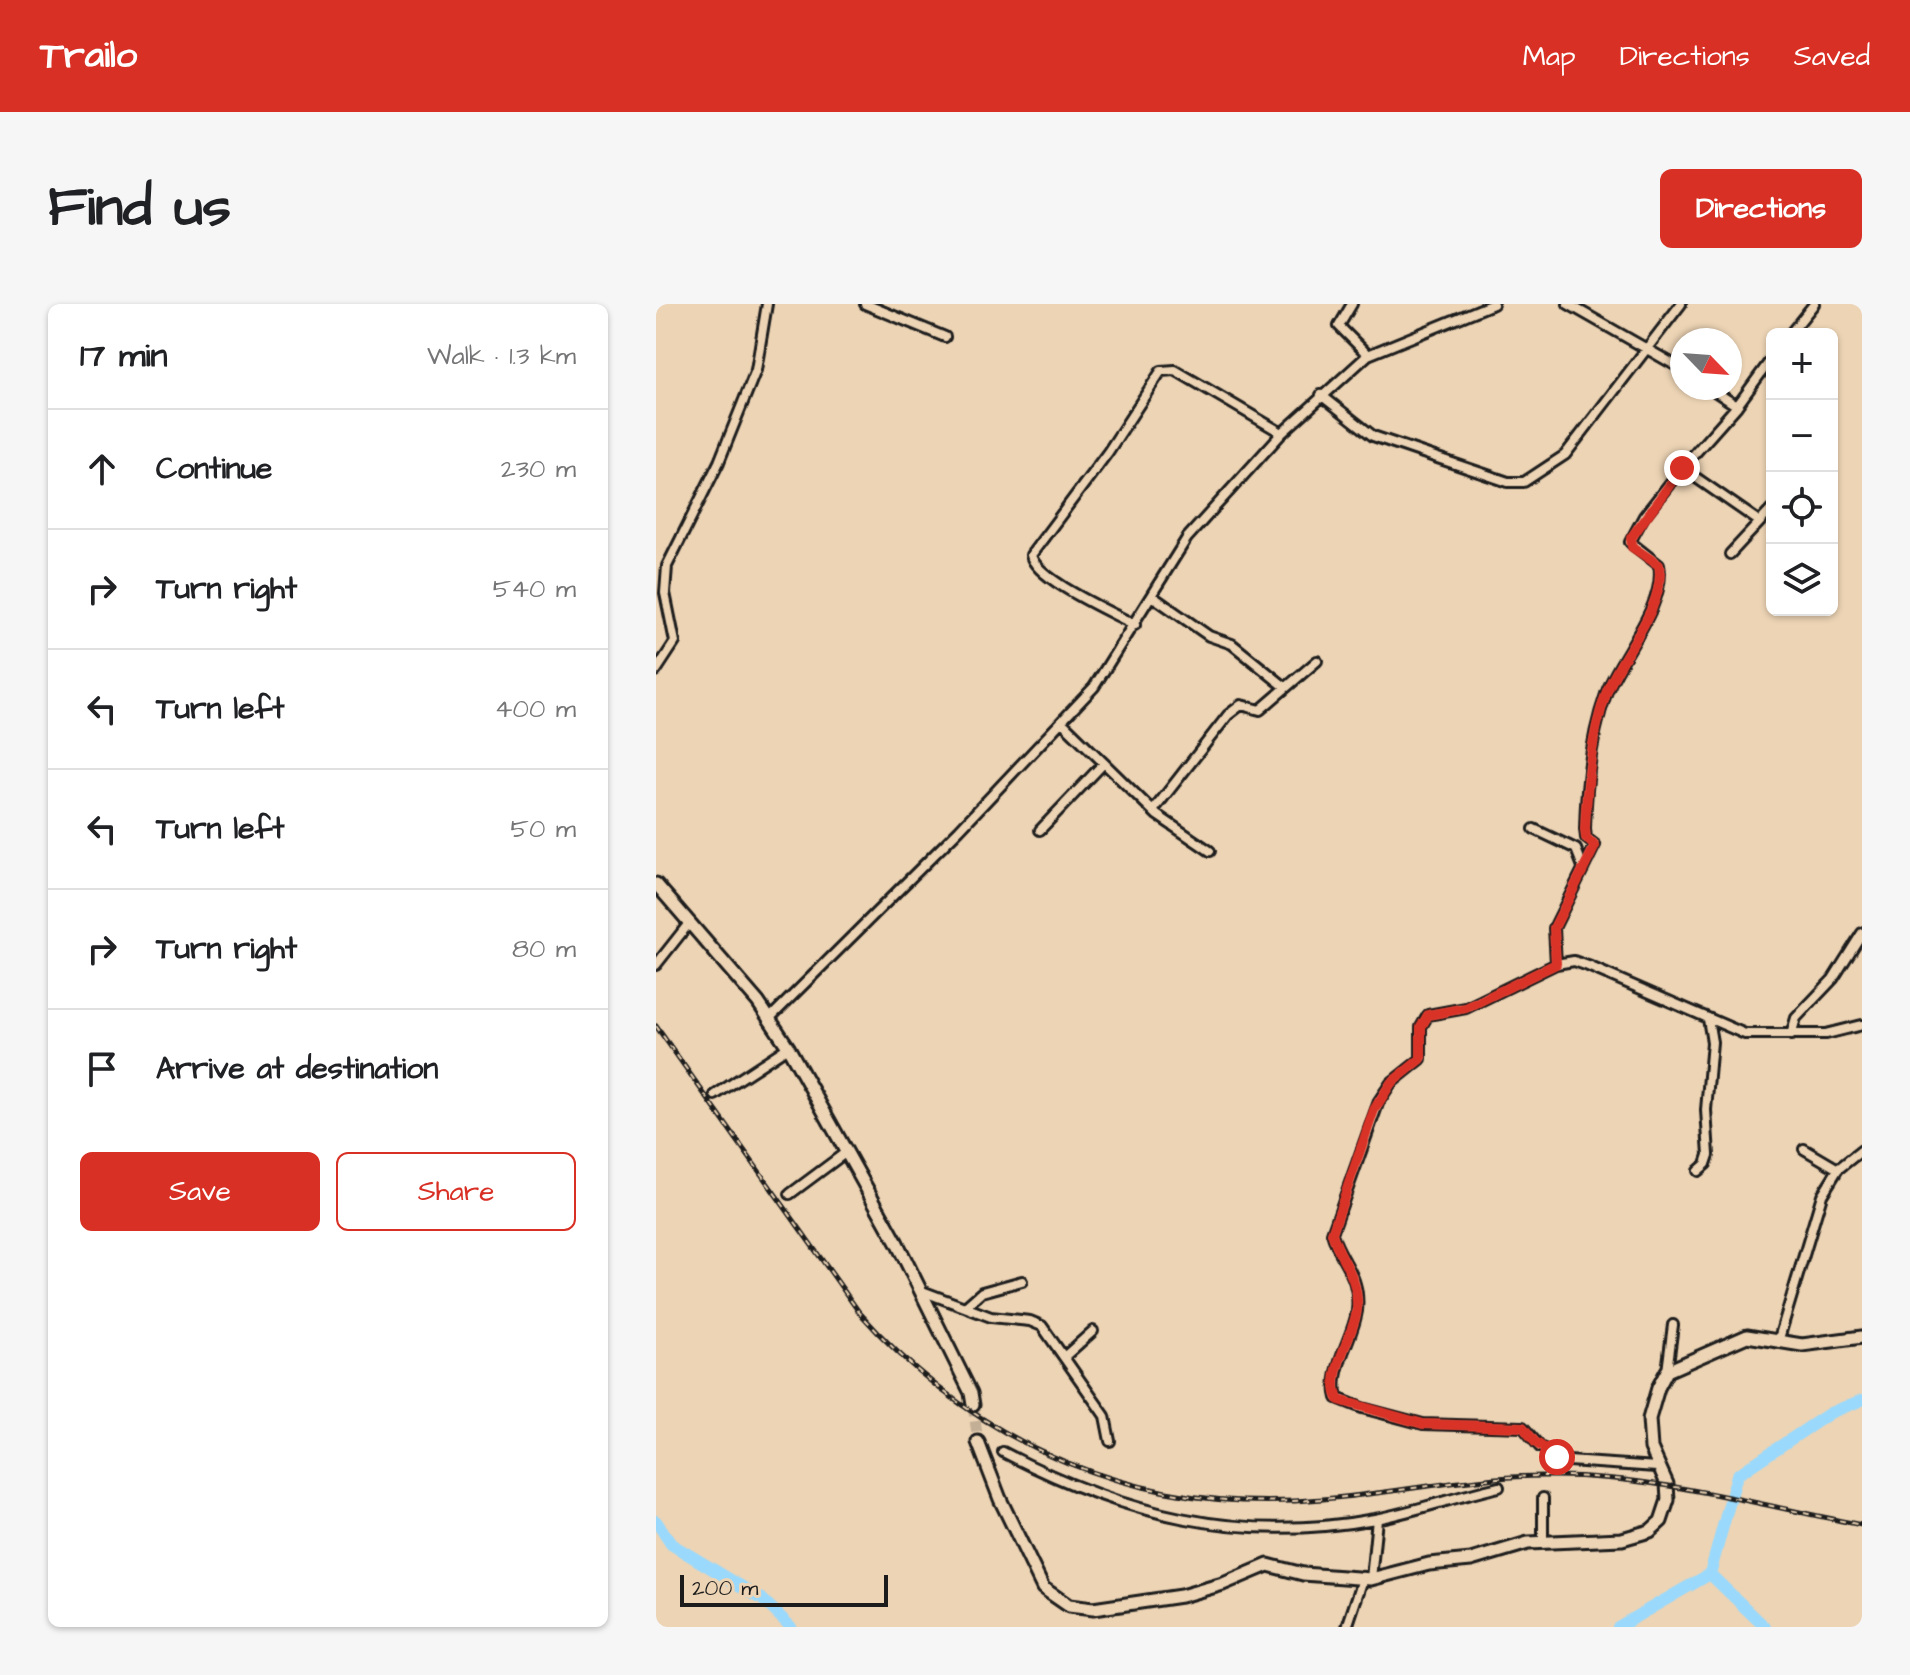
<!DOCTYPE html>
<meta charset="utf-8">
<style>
:root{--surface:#fff;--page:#f6f6f6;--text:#202124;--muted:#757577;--line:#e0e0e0;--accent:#d93025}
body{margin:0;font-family:"Architects Daughter",sans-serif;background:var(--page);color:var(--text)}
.controls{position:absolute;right:24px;top:24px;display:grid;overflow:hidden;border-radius:12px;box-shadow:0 2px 6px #0004}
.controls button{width:72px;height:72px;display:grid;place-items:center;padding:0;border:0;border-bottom:2px solid var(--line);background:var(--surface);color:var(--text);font:40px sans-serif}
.compass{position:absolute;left:1014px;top:24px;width:72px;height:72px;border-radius:50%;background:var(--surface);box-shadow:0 2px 6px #0004;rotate:115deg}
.scale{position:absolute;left:24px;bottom:20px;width:208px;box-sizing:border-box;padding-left:8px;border:4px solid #1c1c1c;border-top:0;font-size:22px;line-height:28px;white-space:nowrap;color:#1c1c1c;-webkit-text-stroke:6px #edd4b5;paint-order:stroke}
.stop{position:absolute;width:24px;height:24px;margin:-18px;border:6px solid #d93025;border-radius:50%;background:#fff}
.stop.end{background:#d93025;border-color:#fff;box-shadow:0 2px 8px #0008}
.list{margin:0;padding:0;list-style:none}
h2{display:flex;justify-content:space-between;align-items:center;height:104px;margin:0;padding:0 32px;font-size:34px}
h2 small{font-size:26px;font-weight:400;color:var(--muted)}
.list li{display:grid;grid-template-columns:52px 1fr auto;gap:24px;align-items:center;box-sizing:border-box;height:120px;padding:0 32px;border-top:2px solid var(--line)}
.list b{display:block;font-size:30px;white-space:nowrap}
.list em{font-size:26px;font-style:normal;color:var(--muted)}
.actions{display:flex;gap:16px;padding:24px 32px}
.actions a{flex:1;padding:18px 0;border:2px solid var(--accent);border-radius:12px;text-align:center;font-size:28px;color:var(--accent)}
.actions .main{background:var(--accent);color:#fff}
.icon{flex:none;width:44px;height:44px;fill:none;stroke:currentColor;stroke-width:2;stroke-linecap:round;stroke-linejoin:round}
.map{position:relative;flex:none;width:1206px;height:1323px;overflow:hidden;border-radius:12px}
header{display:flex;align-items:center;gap:48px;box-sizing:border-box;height:112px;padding:0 40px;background:var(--accent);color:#fff}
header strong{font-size:38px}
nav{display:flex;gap:44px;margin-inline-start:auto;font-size:28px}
.intro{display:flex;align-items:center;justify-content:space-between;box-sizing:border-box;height:192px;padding:0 48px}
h1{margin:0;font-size:56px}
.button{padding:20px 36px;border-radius:12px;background:var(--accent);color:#fff;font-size:28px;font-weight:700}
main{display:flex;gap:48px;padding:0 48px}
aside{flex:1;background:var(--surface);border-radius:12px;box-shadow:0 2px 6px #0004}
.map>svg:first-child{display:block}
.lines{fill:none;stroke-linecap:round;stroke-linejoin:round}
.river{stroke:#9ad9fc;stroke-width:12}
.secondary-tunnel{stroke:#c3af96;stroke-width:11;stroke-dasharray:11 5.5;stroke-linecap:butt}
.street-casing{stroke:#1c1c1c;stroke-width:14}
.secondary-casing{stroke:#1c1c1c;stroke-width:17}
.street{stroke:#edd4b5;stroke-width:8}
.secondary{stroke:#edd4b5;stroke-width:11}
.rail-casing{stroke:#1c1c1c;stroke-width:5}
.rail{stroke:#edd4b5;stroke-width:2;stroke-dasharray:6;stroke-linecap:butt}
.route{stroke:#d93025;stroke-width:10}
</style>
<header>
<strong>Trailo</strong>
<nav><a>Map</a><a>Directions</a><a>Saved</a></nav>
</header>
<div class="intro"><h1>Find us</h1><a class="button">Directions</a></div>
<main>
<aside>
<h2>17 min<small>Walk · 1.3 km</small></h2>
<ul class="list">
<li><svg class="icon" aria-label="ahead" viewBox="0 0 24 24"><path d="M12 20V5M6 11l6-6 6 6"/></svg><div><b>Continue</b></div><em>230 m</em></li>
<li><svg class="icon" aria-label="right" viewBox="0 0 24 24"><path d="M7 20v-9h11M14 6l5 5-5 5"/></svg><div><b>Turn right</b></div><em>540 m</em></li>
<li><svg class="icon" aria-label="left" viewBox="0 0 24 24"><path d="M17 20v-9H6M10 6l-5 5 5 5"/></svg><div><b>Turn left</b></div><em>400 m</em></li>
<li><svg class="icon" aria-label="left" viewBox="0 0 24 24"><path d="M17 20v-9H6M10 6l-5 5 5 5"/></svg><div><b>Turn left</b></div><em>50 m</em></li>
<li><svg class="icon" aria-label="right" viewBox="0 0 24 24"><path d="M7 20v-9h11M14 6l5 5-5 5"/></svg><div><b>Turn right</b></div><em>80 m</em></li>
<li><svg class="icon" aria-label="arrive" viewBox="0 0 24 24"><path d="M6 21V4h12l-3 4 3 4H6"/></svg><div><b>Arrive at destination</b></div></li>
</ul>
<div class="actions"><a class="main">Save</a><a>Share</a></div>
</aside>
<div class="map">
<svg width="1206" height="1323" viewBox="0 0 1206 1323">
<rect width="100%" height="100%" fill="#edd4b5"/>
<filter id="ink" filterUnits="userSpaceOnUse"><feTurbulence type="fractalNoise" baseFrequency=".0125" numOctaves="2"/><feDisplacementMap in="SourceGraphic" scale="16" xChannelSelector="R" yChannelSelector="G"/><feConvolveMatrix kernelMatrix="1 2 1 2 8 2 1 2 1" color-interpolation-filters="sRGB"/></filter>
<g filter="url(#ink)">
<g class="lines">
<!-- river -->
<path class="river" d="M 0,1217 L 15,1240 L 106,1295 L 135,1323
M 1054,1270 L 1109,1323
M 962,1323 L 1054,1270 L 1081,1171 L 1174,1109 L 1206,1096"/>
<!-- secondary-tunnel -->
<path class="secondary-tunnel" d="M 317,1101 L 322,1138"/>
<defs>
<path id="street" d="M 209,0 L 289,33
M 696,0 L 683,22 L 712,51
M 912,0 L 1026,65
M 1134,30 L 1158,0
M 1054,84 L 1081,102
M 665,91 L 717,132 L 852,178 L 868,178 L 909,151 L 1025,0
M 1104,218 L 1026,164 L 1081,102 L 1116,54
M 1074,250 L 1116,205
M 496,292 L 553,332 L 576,340 L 628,382
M 479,321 C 457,309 379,275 375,251 L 452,148 L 505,67 L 519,66 L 626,129
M 0,367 L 19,338 L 9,289 L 11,262 L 63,158 L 100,66 L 111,0
M 406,418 L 501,511 L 554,547
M 497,507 L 572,411 L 585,401 L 604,406 L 661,357
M 878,525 L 920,545 L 927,563
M 384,526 L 448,459
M 900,660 L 898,624 L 939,541 L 930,534 L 929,525 C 930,481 935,432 950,390 C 963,353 1011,301 1003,261 L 974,238 L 988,212 L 1026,164
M 0,661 L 34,618
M 113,715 L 303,526 L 438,383 L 531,234 L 626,129 L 712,51 L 837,0
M 1135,731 L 1140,714 L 1177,675 L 1206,629
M 59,791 L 132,743
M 1148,845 L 1182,865
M 1042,867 L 1050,860 L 1053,851 L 1050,806 L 1056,738 L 1052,715
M 134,890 L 189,849
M 266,987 L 335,1013 L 374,1017 L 386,1022 L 449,1112 L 454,1137
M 309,1003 L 326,988 L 366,977
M 1122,1038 L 1166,891 L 1182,865 L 1206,846
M 408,1053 L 437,1027
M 1011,1067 L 1017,1021
M 347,1148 C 468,1211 583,1240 719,1215 C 761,1207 802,1192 843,1183
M 1001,1163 L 912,1157 L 884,1143 L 867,1123 L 767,1120 L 706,1104 L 681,1094 C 673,1065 697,1035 701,1007 C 705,970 684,958 676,929 L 723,797 L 735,779 L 765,755 L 765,723 L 772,711 L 810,704 L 900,660 L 918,657 L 932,662 L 1089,730 L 1170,730 L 1206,721
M 887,1194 L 887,1237
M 715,1275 L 721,1215
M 691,1323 L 707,1275"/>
<path id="secondary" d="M 0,580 L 102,698 L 132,743 L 241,939 L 315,1089 L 317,1101
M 322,1138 L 344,1195 L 387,1284 L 413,1302 L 437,1305 L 525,1292 L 567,1280 L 612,1261 L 647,1270 L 715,1275 L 773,1260 L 815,1256 L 872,1239 L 966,1235 L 994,1227 L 1005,1217 L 1012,1196 L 1011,1180 L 995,1144 L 993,1115 L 1002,1084 L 1011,1067 L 1091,1032 L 1146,1041 L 1206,1033"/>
</defs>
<!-- street casing -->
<use href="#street" class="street-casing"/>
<!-- secondary casing -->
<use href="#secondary" class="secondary-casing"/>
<!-- street -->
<use href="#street" class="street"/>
<!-- secondary -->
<use href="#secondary" class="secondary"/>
<defs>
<path id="rail" d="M 0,722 L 203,1008 C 323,1144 485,1212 667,1195 C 741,1189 815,1172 889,1172 C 995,1170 1103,1201 1206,1221"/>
</defs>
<!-- rail casing -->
<use href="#rail" class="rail-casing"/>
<!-- rail -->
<use href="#rail" class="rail"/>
</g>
</g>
<g class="lines" filter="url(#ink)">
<!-- route -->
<path class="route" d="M 901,1153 L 879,1138 L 867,1123 L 767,1120 L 683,1096 C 668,1071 699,1031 701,1005 C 703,971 684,957 676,929 L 718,806 L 735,779 L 765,755 L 765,723 L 772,711 L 810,704 L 900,660 L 898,624 L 939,542 L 930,534 L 929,525 C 931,480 935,432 950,390 C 963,353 1011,302 1003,261 L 976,243 L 975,234 L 1026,164"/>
</g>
</svg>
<div class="controls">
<button>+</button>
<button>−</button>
<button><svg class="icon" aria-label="locate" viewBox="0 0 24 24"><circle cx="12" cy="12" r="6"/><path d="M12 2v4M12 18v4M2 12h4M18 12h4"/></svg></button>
<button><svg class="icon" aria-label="layers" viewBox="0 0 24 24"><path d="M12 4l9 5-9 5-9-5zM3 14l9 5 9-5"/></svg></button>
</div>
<svg class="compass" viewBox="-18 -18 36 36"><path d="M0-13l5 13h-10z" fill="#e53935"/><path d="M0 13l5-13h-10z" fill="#757577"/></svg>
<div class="scale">200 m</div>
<div class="stop" style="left:901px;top:1153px"></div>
<div class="stop end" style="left:1026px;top:164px"></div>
</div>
</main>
